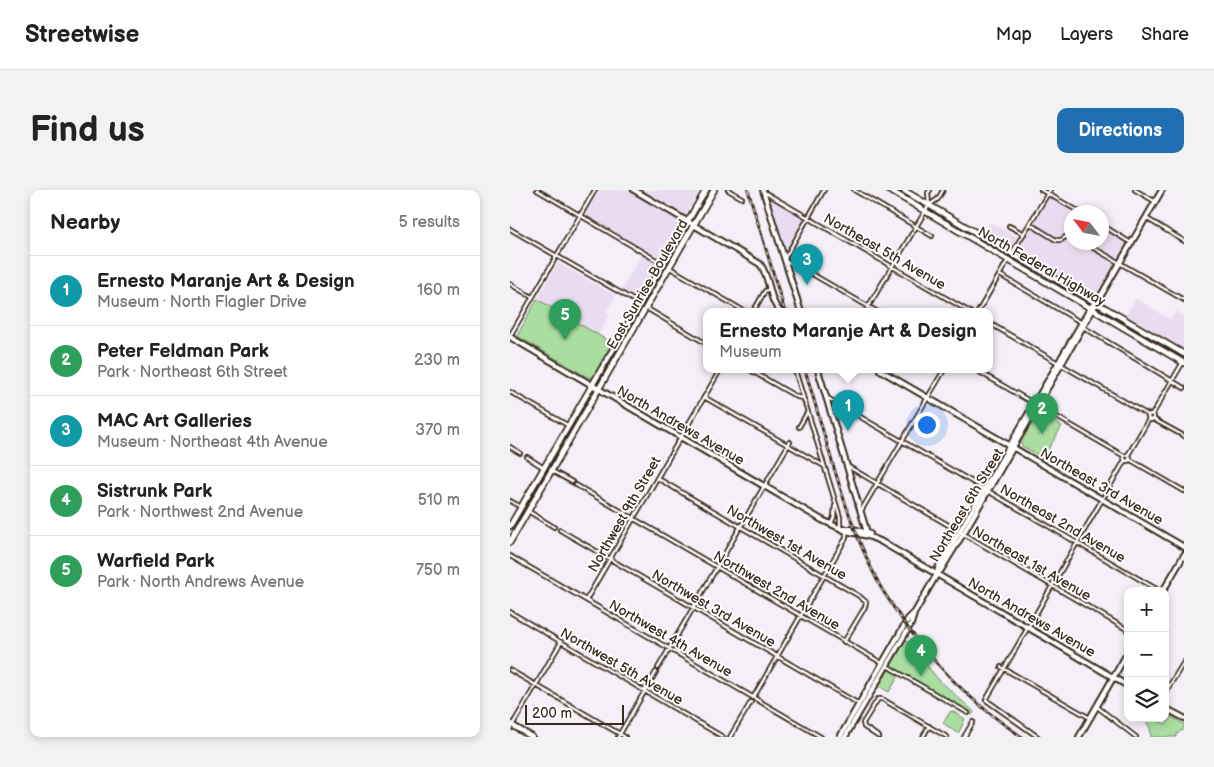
<!DOCTYPE html>
<meta charset="utf-8">
<style>
:root{--surface:#fff;--page:#f2f2f2;--text:#222;--muted:#767676;--line:#e0e0e0;--accent:#1f6fb2}
body{margin:0;font-family:"Balsamiq Sans",sans-serif;background:var(--page);color:var(--text)}
.controls{position:absolute;right:15px;bottom:15px;display:grid;overflow:hidden;border-radius:10px;box-shadow:0 2px 8px #0003}
.controls button{width:45px;height:45px;display:grid;place-items:center;padding:0;border:0;border-bottom:1px solid var(--line);background:var(--surface);color:var(--text);font:25px sans-serif}
.compass{position:absolute;left:554px;top:15px;width:45px;height:45px;border-radius:50%;background:var(--surface);box-shadow:0 2px 8px #0003;rotate:302deg}
.scale{position:absolute;left:15px;bottom:12px;width:99px;box-sizing:border-box;padding-left:5px;border:2px solid #3b2a1e;border-top:0;font-size:14px;line-height:18px;white-space:nowrap;color:#3b2a1e;-webkit-text-stroke:4px #fff;paint-order:stroke}
.you{position:absolute;left:416px;top:234px;width:18px;height:18px;margin:-12px;border:4px solid #fff;border-radius:50%;background:#1a73e8;box-shadow:0 0 0 8px #1a73e833}
.badge{display:grid;place-items:center;width:32px;height:32px;border-radius:50%;background:var(--accent);color:#fff;font-size:16px;font-weight:700}
.pin{position:absolute;translate:-50% -41px;filter:drop-shadow(0 1px 2px #0008)}
.pin::after{content:'';position:absolute;top:26px;width:18px;height:15px;background:inherit;clip-path:polygon(0 0,100% 0,50% 100%)}
.popup{position:absolute;left:193px;top:118px;width:290px;height:65px;box-sizing:border-box;display:grid;place-content:center;border-radius:10px;background:var(--surface);filter:drop-shadow(0 1px 4px #0005);font-size:16px;white-space:nowrap;color:var(--muted)}
.popup b{font-size:19px;color:var(--text)}
.popup::after{content:'';position:absolute;left:50%;top:100%;margin-left:-10px;border:10px solid transparent;border-top-color:var(--surface)}
.list{margin:0;padding:0;list-style:none}
h2{display:flex;justify-content:space-between;align-items:center;height:65px;margin:0;padding:0 20px;font-size:21px}
h2 small{font-size:16px;font-weight:400;color:var(--muted)}
.list li{display:grid;grid-template-columns:32px 1fr auto;gap:15px;align-items:center;box-sizing:border-box;height:70px;padding:0 20px;border-top:1px solid var(--line)}
.list b{display:block;font-size:19px;white-space:nowrap}
.list p{margin:0;font-size:16px;white-space:nowrap;color:var(--muted)}
.list em{font-size:16px;font-style:normal;color:var(--muted)}
.icon{flex:none;width:28px;height:28px;fill:none;stroke:currentColor;stroke-width:2;stroke-linecap:round;stroke-linejoin:round}
.map{position:relative;flex:none;width:674px;height:547px;overflow:hidden;border-radius:10px}
header{display:flex;align-items:center;gap:30px;box-sizing:border-box;height:70px;padding:0 25px;background:var(--surface);border-bottom:1px solid var(--line)}
header strong{font-size:24px}
nav{display:flex;gap:28px;margin-inline-start:auto;font-size:18px}
.intro{display:flex;align-items:center;justify-content:space-between;box-sizing:border-box;height:120px;padding:0 30px}
h1{margin:0;font-size:35px}
.button{padding:12px 22px;border-radius:10px;background:var(--accent);color:#fff;font-size:18px;font-weight:700}
main{display:flex;gap:30px;padding:0 30px}
aside{flex:1;background:var(--surface);border-radius:10px;box-shadow:0 2px 8px #0003}
.map>svg:first-child{display:block}
.built{fill:#eadcf0}
.green{fill:#a9dea0;stroke:#72845f}
.lines{fill:none;stroke-linecap:round;stroke-linejoin:round}
.street-casing{stroke:#3b2a1e;stroke-width:6}
.secondary-casing{stroke:#3b2a1e;stroke-width:8}
.primary-casing{stroke:#3b2a1e;stroke-width:8}
.street{stroke:#fff;stroke-width:2.5}
.secondary{stroke:#fff;stroke-width:4}
.primary{stroke:#fff;stroke-width:4.5}
.rail-casing{stroke:#3b2a1e;stroke-width:3}
.rail{stroke:#fff;stroke-width:1;stroke-dasharray:4;stroke-linecap:butt}
.labels{text-anchor:middle;stroke-width:4;stroke-linejoin:round;paint-order:stroke}
.street-label{font-size:14px;fill:#3b2a1e;stroke:#fff}
</style>
<header>
<strong>Streetwise</strong>
<nav><a>Map</a><a>Layers</a><a>Share</a></nav>
</header>
<div class="intro"><h1>Find us</h1><a class="button">Directions</a></div>
<main>
<aside>
<h2>Nearby<small>5 results</small></h2>
<ul class="list">
<li><span class="badge" style="background:#0f9aa8">1</span><div><b>Ernesto Maranje Art &amp; Design</b><p>Museum · North Flagler Drive</p></div><em>160 m</em></li>
<li><span class="badge" style="background:#2e9e5b">2</span><div><b>Peter Feldman Park</b><p>Park · Northeast 6th Street</p></div><em>230 m</em></li>
<li><span class="badge" style="background:#0f9aa8">3</span><div><b>MAC Art Galleries</b><p>Museum · Northeast 4th Avenue</p></div><em>370 m</em></li>
<li><span class="badge" style="background:#2e9e5b">4</span><div><b>Sistrunk Park</b><p>Park · Northwest 2nd Avenue</p></div><em>510 m</em></li>
<li><span class="badge" style="background:#2e9e5b">5</span><div><b>Warfield Park</b><p>Park · North Andrews Avenue</p></div><em>750 m</em></li>
</ul>
</aside>
<div class="map">
<svg width="674" height="547" viewBox="0 0 674 547">
<rect width="100%" height="100%" fill="#f5eff8"/>
<filter id="ink" filterUnits="userSpaceOnUse"><feTurbulence type="fractalNoise" baseFrequency=".02" numOctaves="2"/><feDisplacementMap in="SourceGraphic" scale="10" xChannelSelector="R" yChannelSelector="G"/><feConvolveMatrix kernelMatrix="1 2 1 2 8 2 1 2 1" color-interpolation-filters="sRGB"/></filter>
<g filter="url(#ink)">
<!-- built -->
<path class="built" d="M 89,0 L 190,0 L 127,110 L 111,101 L 134,60 L 74,24 Z
M 259,7 L 296,28 L 275,65 Z
M 538,7 L 565,22 L 562,22 L 562,52 L 592,52 L 592,38 L 618,53 L 586,107 L 475,45 L 481,33 L 512,50 Z
M 48,73 L 106,106 L 96,122 L 100,124 L 88,145 L 27,109 Z
M 626,109 L 660,129 L 666,121 L 674,126 L 674,160 L 616,125 Z"/>
<!-- green -->
<path class="green" d="M 27,109 L 102,153 L 81,189 L 7,146 Z
M 529,222 L 552,236 L 533,268 L 512,256 L 511,252 Z
M 396,450 L 428,489 L 464,522 L 462,525 L 391,482 L 379,502 L 369,496 Z
M 442,521 L 455,529 L 449,542 L 447,543 L 433,533 L 440,522 Z
M 655,523 L 674,534 L 674,541 L 672,540 L 667,544 L 666,547 L 641,547 L 640,538 L 635,529 L 630,528 L 641,528 L 656,534 L 661,527 Z"/>
<g class="lines">
<defs>
<path id="street" d="M 27,0 L 153,74
M 218,0 L 232,8
M 344,0 L 422,46
M 531,0 L 570,22
M 625,0 L 646,12
M 254,2 L 460,122
M 419,15 L 418,3 L 420,0
M 636,28 L 674,51
M 520,34 L 546,50 L 551,50 L 557,46 L 562,47
M 592,35 L 621,53
M 499,36 L 514,44
M 0,39 L 130,114
M 570,52 L 580,56 L 674,110
M 502,63 L 540,0
M 275,68 L 314,0
M 276,73 L 281,72 L 368,122
M 160,78 L 236,122
M 490,85 L 572,133
M 0,94 L 22,107
M 136,118 L 197,154
M 243,122 L 255,101 L 259,99
M 355,122 L 419,15 L 428,9 L 433,0
M 468,122 L 498,70
M 479,133 L 638,225
M 573,137 L 674,198
M 0,146 L 85,0
M 240,180 L 287,207 L 293,208
M 285,180 L 330,327 L 330,338
M 466,180 L 614,266
M 0,202 L 59,236
M 194,207 L 314,276
M 316,207 L 650,401
M638 227a3 3 0 1 1 6 0a3 3 0 1 1-6 0Z
M 642,225 L 673,172
M 643,229 L 674,246
M 289,237 L 297,223
M 0,257 L 10,263
M 618,265 L 639,229
M614 268a3 3 0 1 1 6 0a3 3 0 1 1-6 0Z
M 17,267 L 34,278
M 619,269 L 674,301
M 339,277 L 618,440
M 42,281 L 62,292
M 147,288 L 349,406 L 356,412 L 355,417 L 334,452
M 66,295 L 372,473
M 0,311 L 11,317
M 18,321 L 44,337
M 351,321 L 434,180
M 321,334 L 324,327 L 325,316
M 50,340 L 349,514
M 0,366 L 311,547
M 76,410 L 210,180
M 0,422 L 213,547
M 377,476 L 458,523
M 491,477 L 580,528
M 148,478 L 280,252
M 0,480 L 115,547
M 655,503 L 674,472
M 243,508 L 336,348 L 336,341
M 586,516 L 626,547
M 0,539 L 51,452
M 108,547 L 146,482
M 220,547 L 241,512
M 369,547 L 354,537 L 353,533 L 368,509 L 372,509 L 437,547
M 413,547 L 419,536
M 454,547 L 463,532
M 528,547 L 476,510 L 615,270"/>
<path id="secondary" d="M 124,0 L 250,74 C 261,88 258,111 271,122
M 253,0 L 291,122
M 0,147 L 312,330 L 336,341 L 358,346 L 370,351 L 618,496
M 308,180 L 358,346
M 370,180 L 674,357
M 333,339 L 344,339 L 360,344
M 427,384 L 431,380 L 453,344 L 652,0
M 653,401 L 674,365
M 655,518 L 674,528
M 0,534 L 22,547
M 330,547 L 398,429 L 405,422 L 427,384 L 428,378 L 581,117 L 586,112
M 335,547 L 401,434 L 404,424
M 569,547 L 618,462"/>
<path id="primary" d="M 379,0 L 674,173
M 393,0 L 674,164
M 0,336 L 196,0
M 0,352 L 204,0"/>
</defs>
<!-- street casing -->
<use href="#street" class="street-casing"/>
<!-- secondary casing -->
<use href="#secondary" class="secondary-casing"/>
<!-- primary casing -->
<use href="#primary" class="primary-casing"/>
<!-- street -->
<use href="#street" class="street"/>
<!-- secondary -->
<use href="#secondary" class="secondary"/>
<!-- primary -->
<use href="#primary" class="primary"/>
<defs>
<path id="rail" d="M 238,0 L 275,122
M 295,180 C 317,251 334,326 368,392 C 372,401 379,409 384,418 C 418,469 461,513 512,547"/>
</defs>
<!-- rail casing -->
<use href="#rail" class="rail-casing"/>
<!-- rail -->
<use href="#rail" class="rail"/>
</g>
</g>
<g class="labels">
<!-- street labels -->
<g class="street-label">
<text transform="translate(375 61) rotate(30)" y="5">Northeast 5th Avenue</text>
<text transform="translate(532 76) rotate(30)" y="5">North Federal Highway</text>
<text transform="translate(137 94) rotate(-60)" y="5">East Sunrise Boulevard</text>
<text transform="translate(171 235) rotate(30)" y="5">North Andrews Avenue</text>
<text transform="translate(592 296) rotate(30)" y="5">Northeast 3rd Avenue</text>
<text transform="translate(456 315) rotate(-59)" y="5">Northeast 6th Street</text>
<text transform="translate(114 324) rotate(-60)" y="5">Northwest 9th Street</text>
<text transform="translate(553 333) rotate(30)" y="5">Northeast 2nd Avenue</text>
<text transform="translate(277 352) rotate(30)" y="5">Northwest 1st Avenue</text>
<text transform="translate(522 373) rotate(30)" y="5">Northeast 1st Avenue</text>
<text transform="translate(267 400) rotate(30)" y="5">Northwest 2nd Avenue</text>
<text transform="translate(204 418) rotate(30)" y="5">Northwest 3rd Avenue</text>
<text transform="translate(522 427) rotate(30)" y="5">North Andrews Avenue</text>
<text transform="translate(161 448) rotate(30)" y="5">Northwest 4th Avenue</text>
<text transform="translate(112 476) rotate(30)" y="5">Northwest 5th Avenue</text>
</g>
</g>
</svg>
<div class="controls">
<button>+</button>
<button>−</button>
<button><svg class="icon" aria-label="layers" viewBox="0 0 24 24"><path d="M12 4l9 5-9 5-9-5zM3 14l9 5 9-5"/></svg></button>
</div>
<svg class="compass" viewBox="-18 -18 36 36"><path d="M0-13l5 13h-10z" fill="#e53935"/><path d="M0 13l5-13h-10z" fill="#767676"/></svg>
<div class="scale">200 m</div>
<div class="you"></div>
<div class="pin badge" style="left:338px;top:241px;background:#0f9aa8">1</div>
<div class="popup"><b>Ernesto Maranje Art &amp; Design</b>Museum</div>
<div class="pin badge" style="left:532px;top:244px;background:#2e9e5b">2</div>
<div class="pin badge" style="left:297px;top:95px;background:#0f9aa8">3</div>
<div class="pin badge" style="left:411px;top:486px;background:#2e9e5b">4</div>
<div class="pin badge" style="left:55px;top:150px;background:#2e9e5b">5</div>
</div>
</main>
